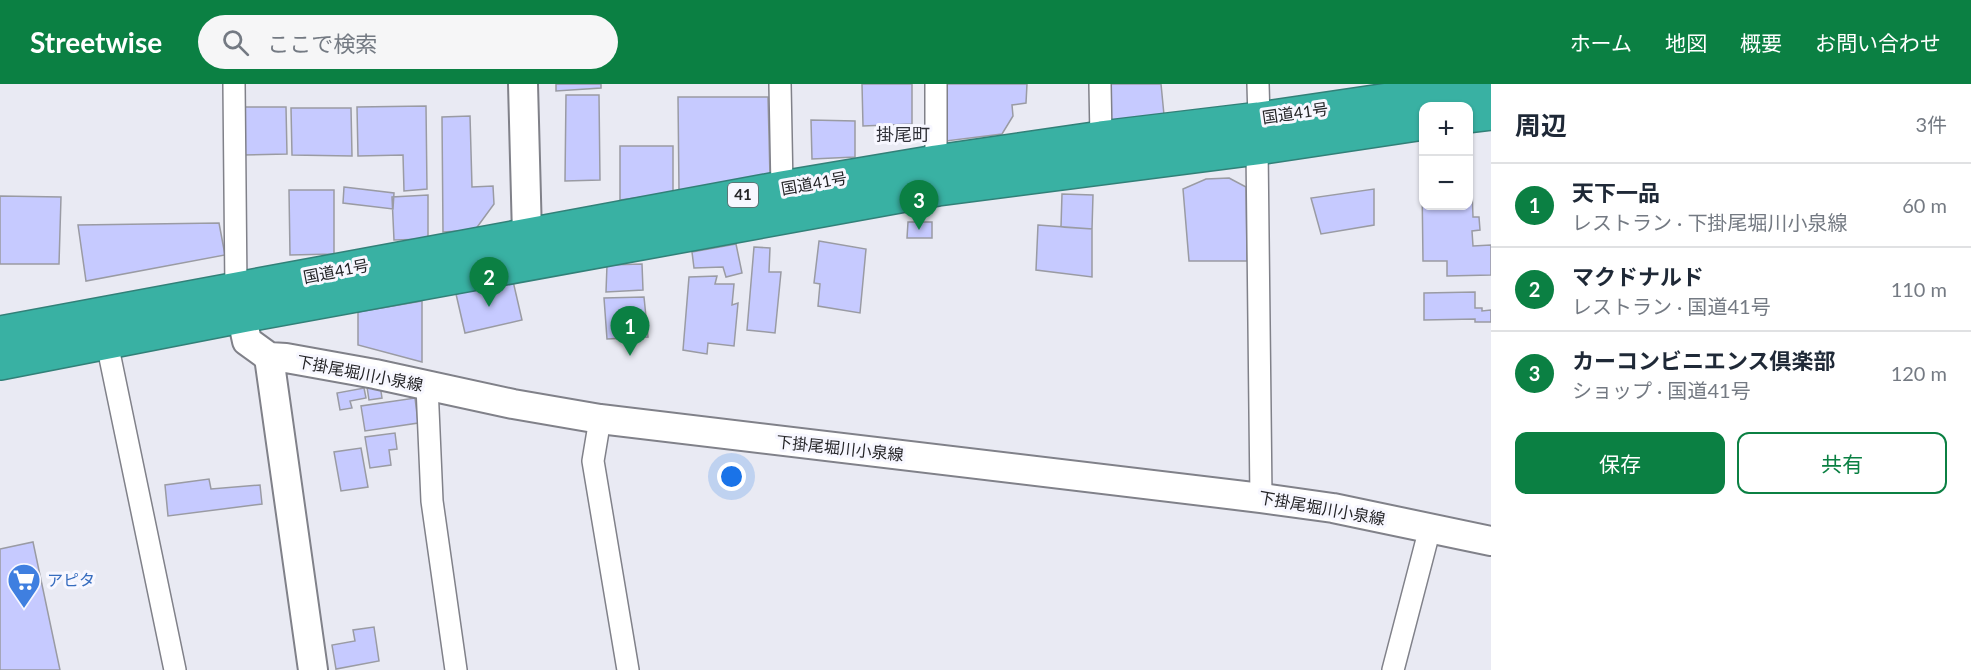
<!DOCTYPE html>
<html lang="ja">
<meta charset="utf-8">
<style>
:root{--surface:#fff;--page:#f6f6f7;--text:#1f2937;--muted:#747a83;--line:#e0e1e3;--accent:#0b8043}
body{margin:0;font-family:Lato,"Noto Sans JP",sans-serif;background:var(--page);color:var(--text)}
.controls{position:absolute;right:18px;top:18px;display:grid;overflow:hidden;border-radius:12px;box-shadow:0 2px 4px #0004}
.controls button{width:54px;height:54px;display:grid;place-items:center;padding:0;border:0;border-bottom:2px solid var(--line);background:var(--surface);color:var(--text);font:30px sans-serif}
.you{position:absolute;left:732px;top:393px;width:21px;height:21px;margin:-15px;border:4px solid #fff;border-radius:50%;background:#1a73e8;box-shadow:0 0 0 9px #1a73e833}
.badge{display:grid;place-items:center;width:39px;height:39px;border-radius:50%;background:var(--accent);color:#fff;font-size:20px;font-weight:700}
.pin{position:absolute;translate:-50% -50px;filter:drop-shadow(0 2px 3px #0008)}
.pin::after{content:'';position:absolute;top:32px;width:21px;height:18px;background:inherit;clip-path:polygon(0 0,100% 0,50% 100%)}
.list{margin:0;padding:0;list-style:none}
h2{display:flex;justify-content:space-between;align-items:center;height:78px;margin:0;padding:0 24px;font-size:26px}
h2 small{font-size:20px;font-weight:400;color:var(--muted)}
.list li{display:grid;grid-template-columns:39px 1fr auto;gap:18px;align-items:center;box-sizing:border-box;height:84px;padding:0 24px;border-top:2px solid var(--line)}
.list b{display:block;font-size:22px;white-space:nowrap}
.list p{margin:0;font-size:20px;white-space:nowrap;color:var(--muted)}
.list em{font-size:20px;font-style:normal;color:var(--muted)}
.actions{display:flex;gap:12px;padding:18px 24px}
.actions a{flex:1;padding:14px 0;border:2px solid var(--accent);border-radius:12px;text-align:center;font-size:21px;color:var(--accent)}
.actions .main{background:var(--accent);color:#fff}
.icon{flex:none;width:33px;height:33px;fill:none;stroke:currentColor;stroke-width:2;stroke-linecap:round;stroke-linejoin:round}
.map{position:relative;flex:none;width:1491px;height:586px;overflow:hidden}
header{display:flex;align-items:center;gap:36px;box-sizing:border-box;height:84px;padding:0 30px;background:var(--accent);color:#fff}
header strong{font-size:28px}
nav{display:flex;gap:33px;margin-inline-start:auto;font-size:21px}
.search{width:420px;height:54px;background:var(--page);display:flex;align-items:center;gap:15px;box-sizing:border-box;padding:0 21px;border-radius:33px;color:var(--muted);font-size:22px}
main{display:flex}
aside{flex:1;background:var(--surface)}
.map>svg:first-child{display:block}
.building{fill:#c6caff;stroke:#9a9ba3;stroke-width:1.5}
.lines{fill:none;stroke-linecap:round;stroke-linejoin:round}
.street-casing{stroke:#808189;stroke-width:24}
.secondary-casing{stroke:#808189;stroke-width:32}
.highway-casing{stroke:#328078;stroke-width:36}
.street{stroke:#fff;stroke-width:21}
.secondary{stroke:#fff;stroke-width:28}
.highway{stroke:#39b1a3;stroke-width:33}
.labels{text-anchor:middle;stroke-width:6;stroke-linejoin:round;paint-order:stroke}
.shield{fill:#f7f7ff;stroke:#636368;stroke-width:1.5}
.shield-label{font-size:15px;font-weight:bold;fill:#242427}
.street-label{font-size:16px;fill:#242427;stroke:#f7f7ff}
.shop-label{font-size:16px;fill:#366cbe;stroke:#f7f7ff;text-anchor:start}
.neighbourhood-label{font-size:18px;fill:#313239;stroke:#f7f7ff}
</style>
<header>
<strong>Streetwise</strong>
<div class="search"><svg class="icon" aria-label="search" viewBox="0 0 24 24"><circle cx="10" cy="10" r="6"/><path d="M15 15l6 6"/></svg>ここで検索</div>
<nav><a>ホーム</a><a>地図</a><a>概要</a><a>お問い合わせ</a></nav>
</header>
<main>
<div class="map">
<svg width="1491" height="586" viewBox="0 0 1491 586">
<rect width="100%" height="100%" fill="#e9eaf3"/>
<!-- building -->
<path class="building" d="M 556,0 L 601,0 L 601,4 L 556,7 Z
M 862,0 L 912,0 L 912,40 L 863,42 Z
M 945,0 L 1027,0 L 1026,19 L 1012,21 L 1013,32 L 1002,50 L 946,57 Z
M 1109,0 L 1161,0 L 1164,31 L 1109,39 Z
M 566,11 L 599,11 L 600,96 L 565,97 Z
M 678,13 L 768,13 L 770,93 L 679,107 Z
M 426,22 L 427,105 L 404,107 L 403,71 L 358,72 L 357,23 Z
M 242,23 L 286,23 L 287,70 L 242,71 Z
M 291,24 L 351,24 L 352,72 L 292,71 Z
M 470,32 L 472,103 L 493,102 L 494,120 L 475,146 L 443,148 L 442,33 Z
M 811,36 L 855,37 L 855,73 L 812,75 Z
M 620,62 L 673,62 L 673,109 L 620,116 Z
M 1229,94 L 1246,103 L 1247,177 L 1189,177 L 1183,105 L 1206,95 Z
M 1422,99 L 1424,99 L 1424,122 L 1468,122 L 1468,105 L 1472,105 L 1473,133 L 1479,133 L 1480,146 L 1472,147 L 1473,162 L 1491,161 L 1491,191 L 1447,192 L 1447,177 L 1423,177 Z
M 344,103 L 394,109 L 393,125 L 343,119 Z
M 1374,105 L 1374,141 L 1321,150 L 1311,114 Z
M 289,106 L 334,106 L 334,170 L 290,171 Z
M 1062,110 L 1093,111 L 1092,145 L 1061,143 Z
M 428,111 L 428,155 L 394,156 L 392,113 Z
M 0,112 L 61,113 L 59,180 L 0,180 Z
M 908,138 L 932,138 L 932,154 L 907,154 Z
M 219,139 L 225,171 L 86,197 L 78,141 Z
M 1038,141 L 1092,145 L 1092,193 L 1036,186 Z
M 819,157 L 866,165 L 860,229 L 818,222 L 820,200 L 814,199 Z
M 736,160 L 742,189 L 726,193 L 723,183 L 694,184 L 692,168 Z
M 754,163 L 770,164 L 769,188 L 781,188 L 775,249 L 747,246 Z
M 642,180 L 643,206 L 606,208 L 607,181 Z
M 717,192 L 715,200 L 734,200 L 732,221 L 738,219 L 734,262 L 708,259 L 707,270 L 683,266 L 689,193 Z
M 513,197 L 522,236 L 465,249 L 456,210 Z
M 1475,208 L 1475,224 L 1482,224 L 1482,227 L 1491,226 L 1491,238 L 1475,238 L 1475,235 L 1424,236 L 1424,209 Z
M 644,213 L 648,253 L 607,255 L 604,214 Z
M 422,217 L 422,278 L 358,261 L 358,228 Z
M 380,301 L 382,314 L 369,316 L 367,303 Z
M 364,304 L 366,314 L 350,317 L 352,324 L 340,326 L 337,309 Z
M 415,314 L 418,339 L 365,347 L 361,322 Z
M 395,349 L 397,365 L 389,366 L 391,381 L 370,384 L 365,353 Z
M 361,364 L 368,403 L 341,407 L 334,368 Z
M 209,395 L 211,405 L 260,401 L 262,420 L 168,432 L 165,401 Z
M 33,458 L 60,586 L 0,586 L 0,465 Z
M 374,543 L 379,577 L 336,585 L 332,561 L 355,557 L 353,546 Z"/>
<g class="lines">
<defs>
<path id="street" d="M 234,0 L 236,206
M 780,0 L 782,104
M 1100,0 L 1101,54
M 1258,0 L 1259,35
M 1257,64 L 1261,414
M 936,78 L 936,0
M 107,259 L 175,586
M 427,302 L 432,417 L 456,586
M 600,335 L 593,377 L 628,586
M 1393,586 L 1430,444"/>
<path id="secondary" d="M 523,0 L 527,151 L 530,172
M 237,211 L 247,257 L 269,273 L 286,274 L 375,290 L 513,320 L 600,335 L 1261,414 L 1333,424 L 1491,457
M 269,273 L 313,586"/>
<path id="highway" d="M 1468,32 L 1491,29
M 0,249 L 782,104 L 936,78 L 1101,54 L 1259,35 L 1491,1
M 0,279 L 241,232 L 938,105 L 1257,64 L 1424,39"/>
</defs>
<!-- street casing -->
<use href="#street" class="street-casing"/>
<!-- secondary casing -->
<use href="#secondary" class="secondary-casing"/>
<!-- highway casing -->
<use href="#highway" class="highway-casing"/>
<!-- street -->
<use href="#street" class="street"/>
<!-- secondary -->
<use href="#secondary" class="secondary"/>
<!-- highway -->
<use href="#highway" class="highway"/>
</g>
<!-- icons -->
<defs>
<symbol id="supermarket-pin" viewBox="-11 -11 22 30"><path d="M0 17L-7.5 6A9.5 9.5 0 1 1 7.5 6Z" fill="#3f7fe0" stroke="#f7f7ff"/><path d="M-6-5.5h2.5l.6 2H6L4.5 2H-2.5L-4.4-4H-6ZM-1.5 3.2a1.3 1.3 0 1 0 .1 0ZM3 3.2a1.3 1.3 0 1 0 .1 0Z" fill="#fff"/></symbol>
</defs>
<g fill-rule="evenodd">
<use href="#supermarket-pin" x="5" y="477" width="38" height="52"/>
</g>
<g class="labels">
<!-- shield labels -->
<rect class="shield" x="728" y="99" width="30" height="24" rx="4.5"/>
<g class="shield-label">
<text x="743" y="116">41</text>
</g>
<!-- street labels -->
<g class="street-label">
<text transform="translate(1295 29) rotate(-8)" y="6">国道41号</text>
<text transform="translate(814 99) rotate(-10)" y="6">国道41号</text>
<text transform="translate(336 187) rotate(-11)" y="6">国道41号</text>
<text transform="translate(360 289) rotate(11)" y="6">下掛尾堀川小泉線</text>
<text transform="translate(840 364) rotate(6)" y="6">下掛尾堀川小泉線</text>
<text transform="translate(1322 424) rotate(10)" y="6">下掛尾堀川小泉線</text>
</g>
<!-- shop labels -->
<g class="shop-label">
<text x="47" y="502">アピタ</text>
</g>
<!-- neighbourhood labels -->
<g class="neighbourhood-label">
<text x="903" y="57">掛尾町</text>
</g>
</g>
</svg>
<div class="controls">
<button>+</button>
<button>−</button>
</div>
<div class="you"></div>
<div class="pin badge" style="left:630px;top:272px">1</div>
<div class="pin badge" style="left:489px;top:223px">2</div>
<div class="pin badge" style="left:919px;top:146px">3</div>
</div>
<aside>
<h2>周辺<small>3件</small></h2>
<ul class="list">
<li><span class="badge">1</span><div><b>天下一品</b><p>レストラン · 下掛尾堀川小泉線</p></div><em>60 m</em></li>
<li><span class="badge">2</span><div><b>マクドナルド</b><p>レストラン · 国道41号</p></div><em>110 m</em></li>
<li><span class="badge">3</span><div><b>カーコンビニエンス倶楽部</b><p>ショップ · 国道41号</p></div><em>120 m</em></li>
</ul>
<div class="actions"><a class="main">保存</a><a>共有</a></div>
</aside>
</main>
